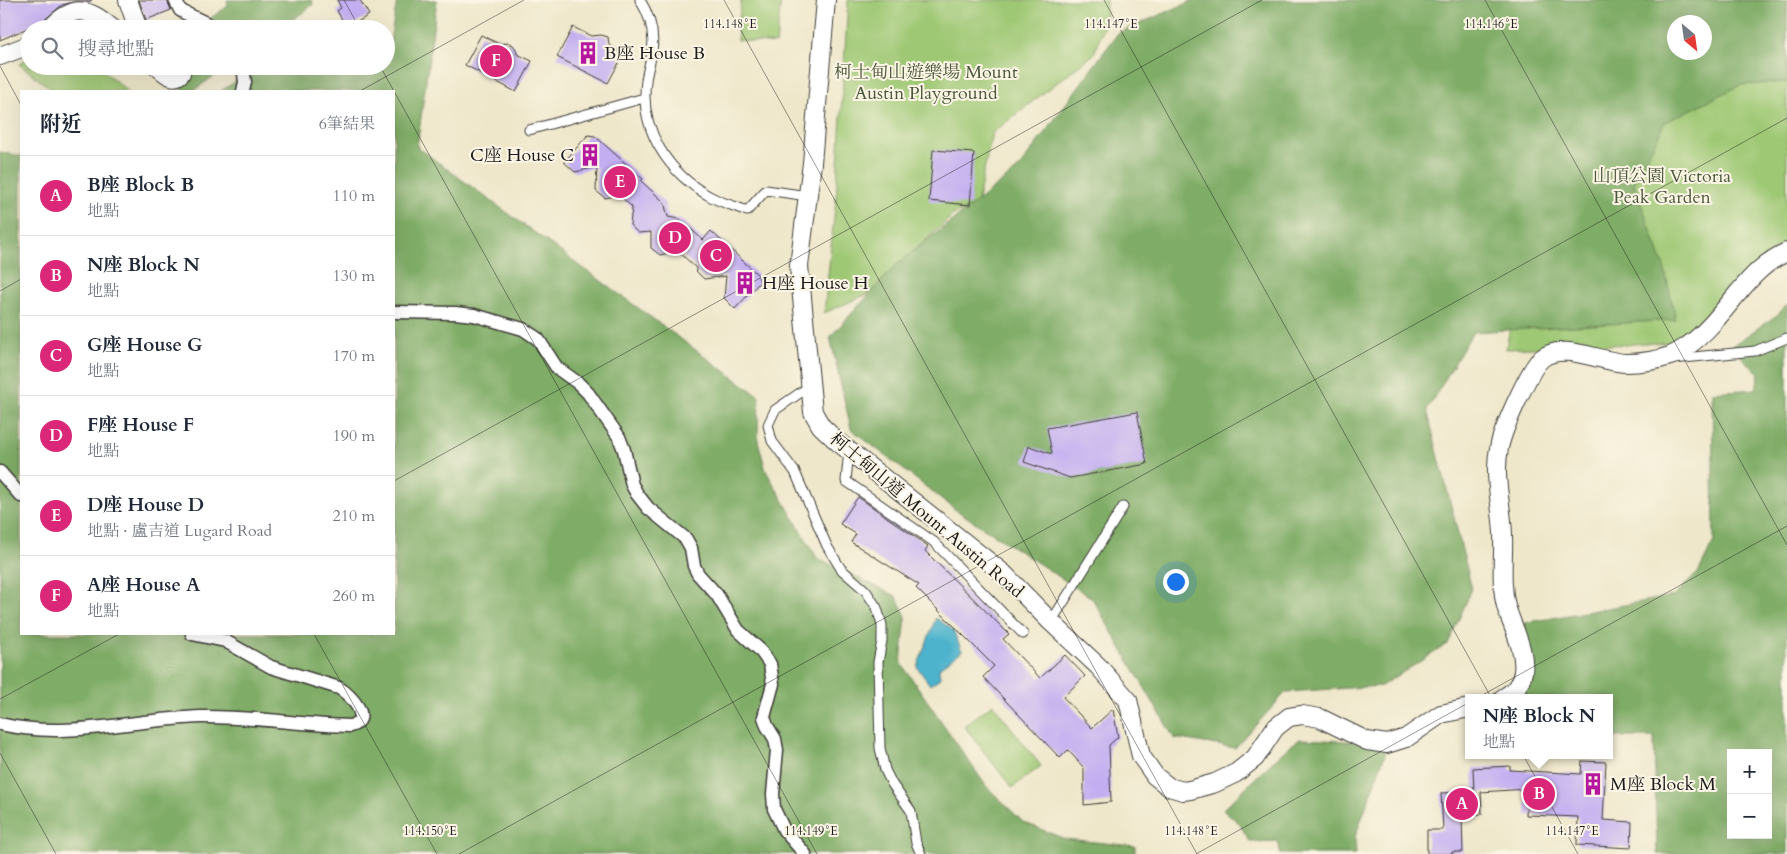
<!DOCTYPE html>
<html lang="zh-TW">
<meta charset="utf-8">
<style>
:root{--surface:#fff;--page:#f6f6f7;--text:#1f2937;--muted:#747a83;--line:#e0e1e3;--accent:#db2777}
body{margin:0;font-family:Cardo,"Noto Serif TC",serif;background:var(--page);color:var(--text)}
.controls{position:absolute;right:15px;bottom:15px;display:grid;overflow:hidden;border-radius:0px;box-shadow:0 5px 20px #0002}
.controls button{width:45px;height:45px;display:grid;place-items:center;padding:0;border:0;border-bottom:1px solid var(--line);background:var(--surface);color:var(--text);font:25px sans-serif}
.compass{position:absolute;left:1667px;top:15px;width:45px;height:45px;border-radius:50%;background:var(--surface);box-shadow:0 5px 20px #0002;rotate:151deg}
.you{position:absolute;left:1175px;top:581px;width:18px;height:18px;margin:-12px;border:4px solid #fff;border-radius:50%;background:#1a73e8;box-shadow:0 0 0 8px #1a73e833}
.badge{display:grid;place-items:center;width:32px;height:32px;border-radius:50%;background:var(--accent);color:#fff;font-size:16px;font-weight:700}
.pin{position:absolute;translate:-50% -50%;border:2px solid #fff;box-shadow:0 1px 5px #0006}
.popup{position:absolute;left:1465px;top:694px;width:148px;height:65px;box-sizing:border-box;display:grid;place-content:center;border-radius:0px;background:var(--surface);filter:drop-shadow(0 1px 4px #0005);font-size:16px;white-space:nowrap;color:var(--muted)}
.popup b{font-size:19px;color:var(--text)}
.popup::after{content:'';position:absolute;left:50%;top:100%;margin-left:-10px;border:10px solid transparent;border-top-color:var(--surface)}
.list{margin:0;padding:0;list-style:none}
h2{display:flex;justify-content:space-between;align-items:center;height:65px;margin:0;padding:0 20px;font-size:21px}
h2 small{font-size:16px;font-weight:400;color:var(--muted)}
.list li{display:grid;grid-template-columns:32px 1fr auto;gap:15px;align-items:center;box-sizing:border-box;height:80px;padding:0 20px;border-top:1px solid var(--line)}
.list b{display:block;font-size:19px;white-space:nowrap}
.list p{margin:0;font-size:16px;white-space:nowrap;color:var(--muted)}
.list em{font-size:16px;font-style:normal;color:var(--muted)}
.icon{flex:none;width:28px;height:28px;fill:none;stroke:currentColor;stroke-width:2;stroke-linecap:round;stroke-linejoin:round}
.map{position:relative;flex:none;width:1787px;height:854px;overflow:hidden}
.search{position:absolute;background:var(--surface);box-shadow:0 5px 20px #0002;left:20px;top:20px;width:375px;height:55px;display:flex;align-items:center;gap:12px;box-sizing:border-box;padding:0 18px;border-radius:28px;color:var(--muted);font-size:19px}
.panel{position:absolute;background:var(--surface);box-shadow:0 5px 20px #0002;left:20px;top:90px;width:375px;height:545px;border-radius:0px}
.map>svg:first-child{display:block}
.green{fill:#9fc874;stroke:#5e7248;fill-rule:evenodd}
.forest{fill:#7fac66;stroke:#4e6441;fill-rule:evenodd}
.water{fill:#4db3cc;stroke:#346874}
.building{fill:#c2aef1}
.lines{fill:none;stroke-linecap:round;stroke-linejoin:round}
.service-casing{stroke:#3c3a36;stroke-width:11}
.pedestrian-casing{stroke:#3c3a36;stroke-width:15}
.minor-casing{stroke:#3c3a36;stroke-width:20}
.service{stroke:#fff;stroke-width:9}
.pedestrian{stroke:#fff;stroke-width:12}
.minor{stroke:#fff;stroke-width:18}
.ticks{fill:none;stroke:#1c1c1c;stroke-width:1;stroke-opacity:0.45}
.labels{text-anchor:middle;stroke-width:4;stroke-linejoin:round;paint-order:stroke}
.poi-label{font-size:18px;fill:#1c1c1c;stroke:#fcf5e5;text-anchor:start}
.park-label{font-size:18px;fill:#4a583b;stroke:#fcf5e5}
.street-label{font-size:18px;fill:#1c1c1c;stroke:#fcf5e5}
.ticks-label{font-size:12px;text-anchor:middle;fill:#1c1c1c;stroke:#fcf5e5;stroke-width:4;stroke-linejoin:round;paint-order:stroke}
</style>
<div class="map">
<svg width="1787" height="854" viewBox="0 0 1787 854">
<rect width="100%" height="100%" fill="#fcf5e5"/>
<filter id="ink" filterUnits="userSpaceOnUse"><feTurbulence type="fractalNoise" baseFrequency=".02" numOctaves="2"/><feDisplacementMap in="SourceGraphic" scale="10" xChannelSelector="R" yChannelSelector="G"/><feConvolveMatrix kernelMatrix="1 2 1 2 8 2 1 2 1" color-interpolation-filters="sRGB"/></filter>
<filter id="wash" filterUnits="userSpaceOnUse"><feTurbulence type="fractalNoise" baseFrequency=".0096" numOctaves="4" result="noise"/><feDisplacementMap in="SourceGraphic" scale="20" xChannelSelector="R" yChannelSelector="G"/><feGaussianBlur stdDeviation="1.12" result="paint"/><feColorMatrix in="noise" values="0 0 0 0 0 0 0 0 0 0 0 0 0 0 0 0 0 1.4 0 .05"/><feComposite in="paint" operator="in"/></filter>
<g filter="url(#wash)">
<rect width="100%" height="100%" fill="#eee7ca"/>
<!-- green -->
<path class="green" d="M 741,0 L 781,0 L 776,44 L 737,40 Z
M 848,0 L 1106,0 L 1106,20 L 1094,54 L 992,133 L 977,204 L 953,215 L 868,294 L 824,313 L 836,198 Z
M 1598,0 L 1787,0 L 1787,244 L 1780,245 L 1681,342 L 1506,349 L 1550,110 ZM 1674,22 L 1704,22 L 1704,52 L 1674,52 Z
M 29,58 L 29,66 L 97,66 L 128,91 L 54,91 L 19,64 Z
M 993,704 L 1041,766 L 1012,788 L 964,726 Z"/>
<!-- forest -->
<path class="forest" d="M 227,0 L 312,0 L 313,5 L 280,29 L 195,29 L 228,6 Z
M 397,0 L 437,0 L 417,147 L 759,396 L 758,441 L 766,471 L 817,558 L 896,596 L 906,616 L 901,663 L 986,786 L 1023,822 L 1065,839 L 1135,846 L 1135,854 L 0,854 L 0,152 L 21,156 L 21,634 L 394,634 L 394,91 L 221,91 L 258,66 L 386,66 Z
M 1194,0 L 1787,0 L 1787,82 L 1741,85 L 1665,122 L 1634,184 L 1664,267 L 1676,320 L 1473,332 L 1427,410 L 1472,589 L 1448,644 L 1381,686 L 1286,692 L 1235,748 L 1174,738 L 1092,598 L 956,510 L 851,429 L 830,337 L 898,263 L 1018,169 L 1118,33 ZM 1674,22 L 1704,22 L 1704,52 L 1674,52 Z
M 181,66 L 228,66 L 193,91 L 183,91 Z
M 1787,305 L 1787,854 L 1657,854 L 1654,737 L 1609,737 L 1609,698 L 1526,698 L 1513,625 L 1674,596 L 1698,573 L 1714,541 L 1712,392 L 1756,389 L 1759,373 L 1730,347 L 1777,315 ZM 1731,753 L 1768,753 L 1768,835 L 1731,835 Z
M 1300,739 L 1389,743 L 1355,837 L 1356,854 L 1281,854 L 1278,841 L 1250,842 L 1239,823 L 1223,809 L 1287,748 Z"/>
<!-- water -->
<path class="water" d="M 936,618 L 953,630 L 962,651 L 939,668 L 940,678 L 930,685 L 917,667 Z"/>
<g id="blocks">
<!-- building -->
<path class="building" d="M 0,0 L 92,0 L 88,2 L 73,2 L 62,5 L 42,22 L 0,40 Z
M 139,0 L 167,0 L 171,10 L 146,20 Z
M 337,0 L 360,0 L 369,15 L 347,28 L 337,11 L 341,8 Z
M 573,27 L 591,36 L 601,35 L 608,37 L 609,45 L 618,50 L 615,56 L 621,59 L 608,83 L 557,57 Z
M 481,35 L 499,44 L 509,43 L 513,45 L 516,49 L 517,54 L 532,61 L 516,92 L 465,65 Z
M 588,135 L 595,136 L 643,179 L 641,181 L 664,202 L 668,217 L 680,219 L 703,240 L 711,231 L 758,275 L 760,282 L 735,309 L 724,298 L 726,276 L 704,279 L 696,271 L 696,268 L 678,251 L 660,255 L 651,248 L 651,232 L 638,233 L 630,225 L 632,207 L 619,195 L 605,198 L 596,191 L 597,167 L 575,172 L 564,162 Z
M 933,150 L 974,153 L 970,205 L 929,201 Z
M 1137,412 L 1147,464 L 1070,478 L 1024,462 L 1029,446 L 1052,454 L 1047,428 Z
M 858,497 L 928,546 L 925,551 L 1009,634 L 1003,639 L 1040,678 L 1065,655 L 1085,676 L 1063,697 L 1092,728 L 1113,709 L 1118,737 L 1109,745 L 1111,802 L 1084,805 L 1084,768 L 1068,750 L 1060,758 L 983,677 L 994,666 L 916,588 L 919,585 L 851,542 L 856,534 L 840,524 Z
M 1582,761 L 1606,762 L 1603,820 L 1632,822 L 1631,848 L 1577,845 L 1578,817 L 1526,815 L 1527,789 L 1481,792 L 1482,814 L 1462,815 L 1463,852 L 1452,852 L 1452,854 L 1427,854 L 1427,830 L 1443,830 L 1441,793 L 1474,792 L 1473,768 L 1510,766 L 1510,770 L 1581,774 Z"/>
</g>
</g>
<g filter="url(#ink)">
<use href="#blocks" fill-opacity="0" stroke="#3c3a36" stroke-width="1"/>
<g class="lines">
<defs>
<path id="service" d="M 640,0 C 650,16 655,32 652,51 C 651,61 647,71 646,81 C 639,130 669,174 711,197 C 722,203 735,206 747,211 L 766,190 L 808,196
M 529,130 L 644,98
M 1673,359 L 1755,351 L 1787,338
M 810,386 L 775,410 L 768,425 L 772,441 L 795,472 L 827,546 L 841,569 L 866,591 L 877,608 L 882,625 L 882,641 L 878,662 L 880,748 L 885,770 L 892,784 L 911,811 L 916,843 L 921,854
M 849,450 L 846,481 L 934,542 L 1023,634
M 1051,622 L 1123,507"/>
<path id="pedestrian" d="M 175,0 L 180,10 L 185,13 L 218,29
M 243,66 L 245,82 L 243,91
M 394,312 L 455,313 L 474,315 L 523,329 L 538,339 L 557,368 L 578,383 L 588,393 L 619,437 L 624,450 L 632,485 L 637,494 L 648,508 L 686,539 L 691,548 L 694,566 L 698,574 L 717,595 L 738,630 L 760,650 L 770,664 L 773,684 L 764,717 L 767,726 L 775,739 L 777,750 L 773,794 L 774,809 L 784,830 L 805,854
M 0,472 L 21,496
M 0,724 C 67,740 134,719 201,717 C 251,716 300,725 350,726 C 374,720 351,695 339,688 L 271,667 L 225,641 L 192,634"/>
<path id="minor" d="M 128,0 L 138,29
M 826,0 L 812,163 L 799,266 L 813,412 L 821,426 L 838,442 L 1003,573 L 1051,622 L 1098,666 L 1128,700 L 1141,756 L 1155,776 L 1169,787 L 1183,791 L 1190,790 L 1215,783 L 1236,773 L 1255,758 L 1275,728 L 1289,717 L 1302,715 L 1320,718 L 1367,741 L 1387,744 L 1406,738 L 1441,714 L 1469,708
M 50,29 C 74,3 88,8 113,29
M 0,56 L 29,45
M 157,66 C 164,72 173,82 181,73 L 179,66
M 1503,698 C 1514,692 1521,685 1523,672 C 1526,650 1512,627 1506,606 C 1500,582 1504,558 1503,534 C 1502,506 1493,477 1499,448 C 1502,431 1529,370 1541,359 C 1561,341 1601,362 1625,363 C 1640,363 1655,361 1670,356 C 1676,354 1681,350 1686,347 C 1725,321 1744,270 1787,252"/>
</defs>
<!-- service casing -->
<use href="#service" class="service-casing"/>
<!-- pedestrian casing -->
<use href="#pedestrian" class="pedestrian-casing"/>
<!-- minor casing -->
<use href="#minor" class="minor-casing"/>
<!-- service -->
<use href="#service" class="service"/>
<!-- pedestrian -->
<use href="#pedestrian" class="pedestrian"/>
<!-- minor -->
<use href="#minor" class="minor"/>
</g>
</g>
<!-- ticks -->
<path class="ticks" d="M 344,0 L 360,29M 724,0 L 1197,854M 1104,0 L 1578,854M 1485,0 L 1787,545M 0,66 L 21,105M 380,66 L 817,854M 360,91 L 524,0M 0,291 L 21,279M 394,481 L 1262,0M 314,634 L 437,854M 0,699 L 119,634M 0,753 L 56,854M 459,854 L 1787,118M 1196,854 L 1787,526"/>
<!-- icons -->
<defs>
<symbol id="building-bare" viewBox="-9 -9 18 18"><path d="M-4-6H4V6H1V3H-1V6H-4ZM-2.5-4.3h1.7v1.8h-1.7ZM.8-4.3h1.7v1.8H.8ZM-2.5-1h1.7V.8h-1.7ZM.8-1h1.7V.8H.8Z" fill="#b5179e" stroke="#fcf5e5" stroke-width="2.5" paint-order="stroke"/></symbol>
</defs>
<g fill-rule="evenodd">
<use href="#building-bare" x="572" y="37" width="32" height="32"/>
<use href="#building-bare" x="574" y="139" width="32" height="32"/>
<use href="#building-bare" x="729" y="267" width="32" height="32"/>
<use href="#building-bare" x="1577" y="768" width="32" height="32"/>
</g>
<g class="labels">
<!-- poi labels -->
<g class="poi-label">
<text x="604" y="59">B座 House B</text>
<text x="574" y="161" text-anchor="end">C座 House C</text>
<text x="762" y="289">H座 House H</text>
<text x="1610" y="790">M座 Block M</text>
</g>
<!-- park labels -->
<g class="park-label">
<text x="926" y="78">柯士甸山遊樂場 Mount<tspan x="926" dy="21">Austin Playground</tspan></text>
<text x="1662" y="182">山頂公園 Victoria<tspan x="1662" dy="21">Peak Garden</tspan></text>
</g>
<!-- street labels -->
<g class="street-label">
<text transform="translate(927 515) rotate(40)" y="6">柯士甸山道 Mount Austin Road</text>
</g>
</g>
<g class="ticks-label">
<text x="730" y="28">114.148°E</text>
<text x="1111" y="28">114.147°E</text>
<text x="1491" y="28">114.146°E</text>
<text x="430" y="835">114.150°E</text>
<text x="811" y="835">114.149°E</text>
<text x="1191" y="835">114.148°E</text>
<text x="1572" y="835">114.147°E</text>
</g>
</svg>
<div class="controls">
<button>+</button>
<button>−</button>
</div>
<svg class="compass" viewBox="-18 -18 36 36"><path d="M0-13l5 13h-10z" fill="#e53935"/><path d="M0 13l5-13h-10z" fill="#747a83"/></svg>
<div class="you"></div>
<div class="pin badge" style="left:1462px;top:804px">A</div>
<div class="pin badge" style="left:1539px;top:794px">B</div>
<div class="popup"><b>N座 Block N</b>地點</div>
<div class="pin badge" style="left:716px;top:256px">C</div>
<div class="pin badge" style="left:675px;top:238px">D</div>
<div class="pin badge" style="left:620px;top:182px">E</div>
<div class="pin badge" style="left:496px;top:61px">F</div>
<div class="search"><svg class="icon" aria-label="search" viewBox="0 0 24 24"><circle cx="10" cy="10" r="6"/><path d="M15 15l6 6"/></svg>搜尋地點</div>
<section class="panel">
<h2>附近<small>6筆結果</small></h2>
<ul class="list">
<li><span class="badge">A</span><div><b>B座 Block B</b><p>地點</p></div><em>110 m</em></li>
<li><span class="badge">B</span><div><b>N座 Block N</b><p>地點</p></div><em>130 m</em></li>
<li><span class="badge">C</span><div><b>G座 House G</b><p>地點</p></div><em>170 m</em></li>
<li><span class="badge">D</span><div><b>F座 House F</b><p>地點</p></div><em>190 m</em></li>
<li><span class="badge">E</span><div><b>D座 House D</b><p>地點 · 盧吉道 Lugard Road</p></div><em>210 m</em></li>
<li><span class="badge">F</span><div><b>A座 House A</b><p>地點</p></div><em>260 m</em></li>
</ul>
</section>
</div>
